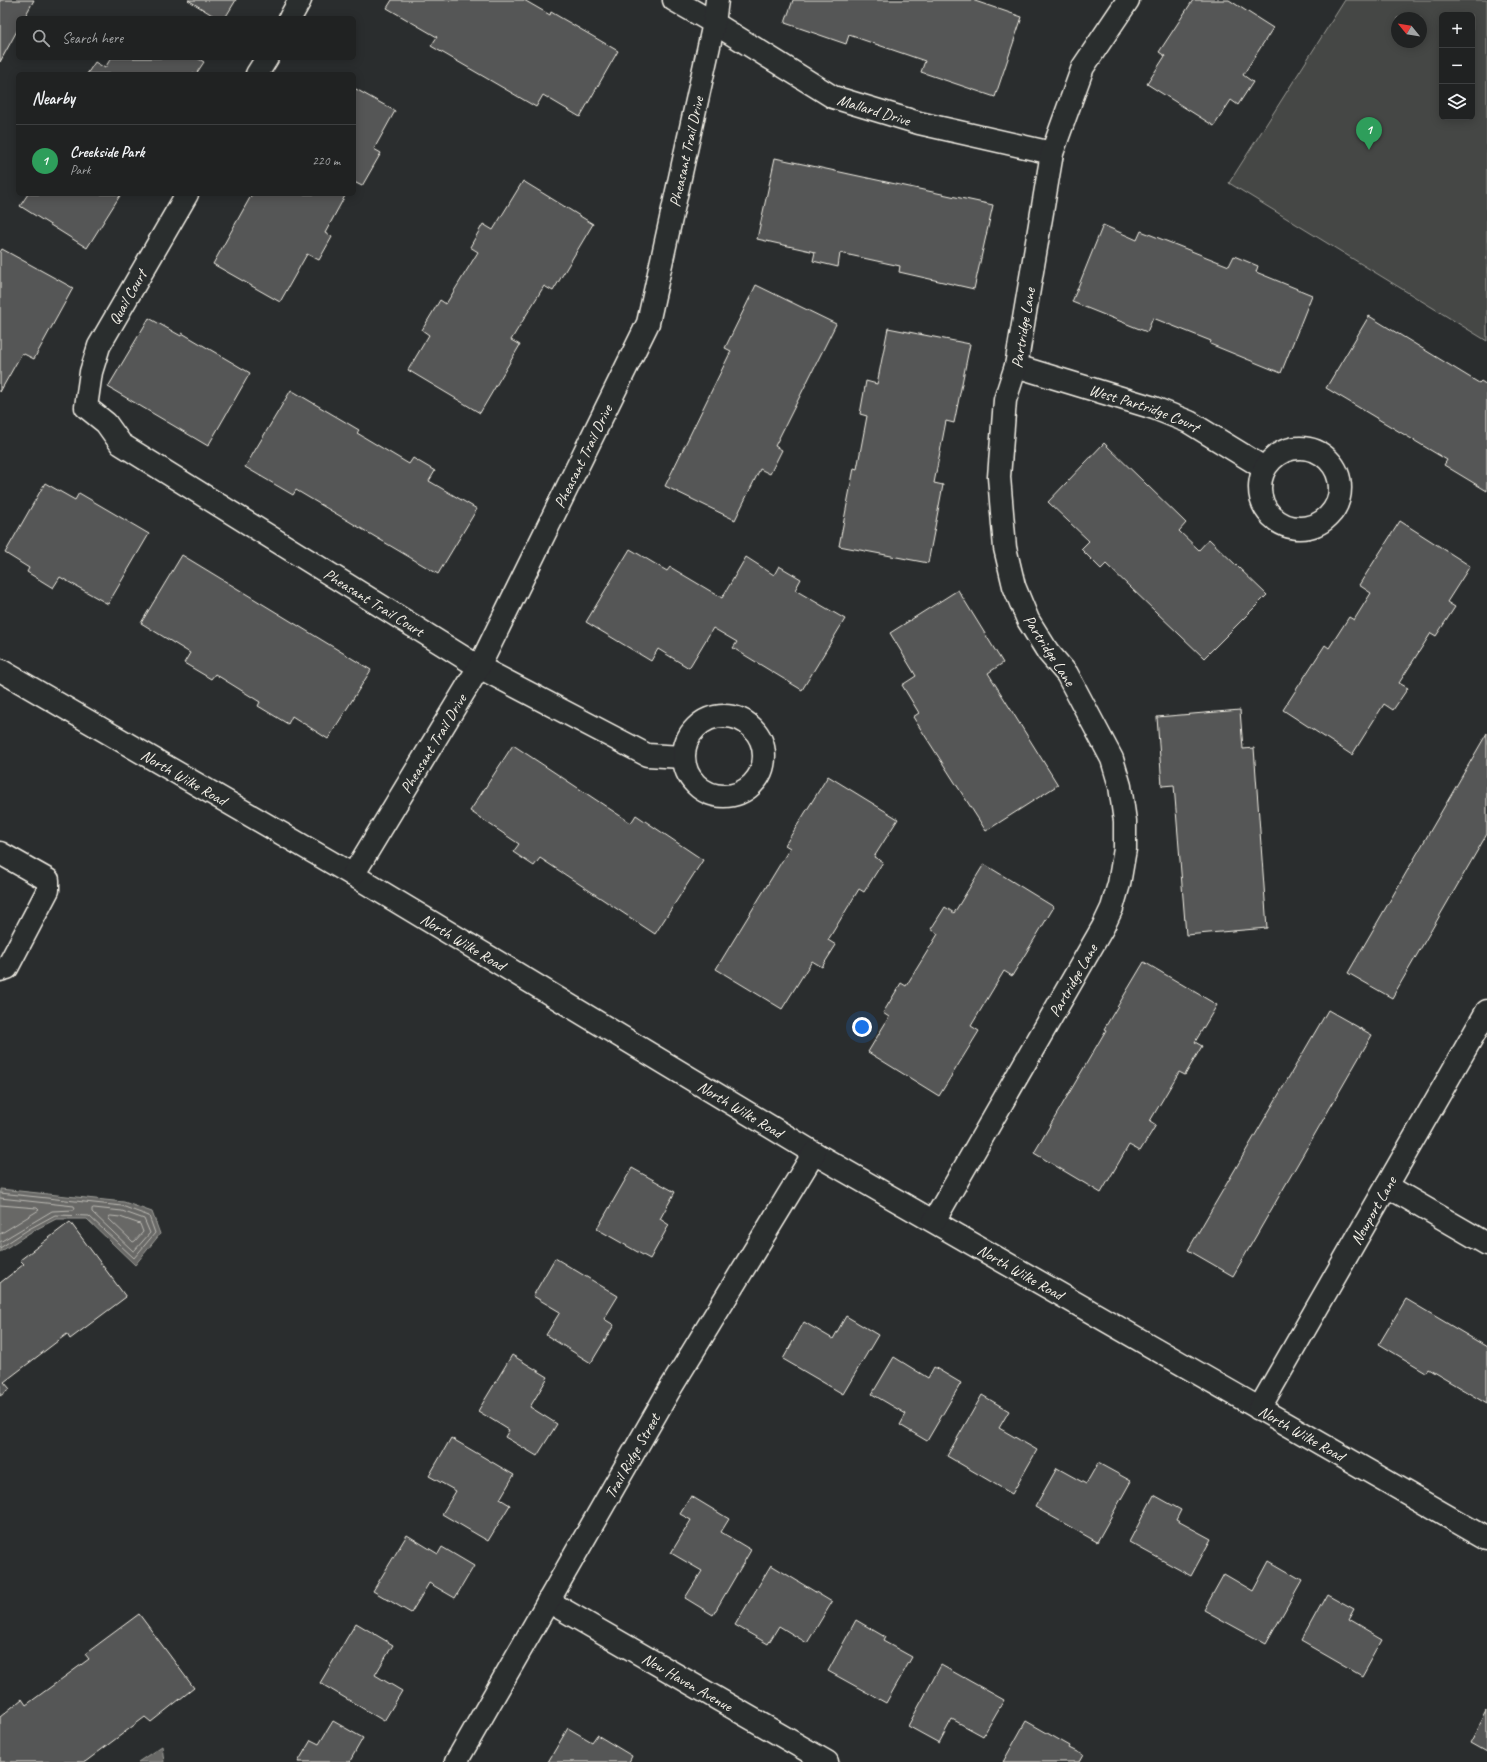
<!DOCTYPE html>
<meta charset="utf-8">
<style>
:root{--surface:#202222;--page:#2d2f2f;--text:#f1f3f6;--muted:#a2a4a5;--line:#3d3f40;--accent:#ffd166}
body{margin:0;font-family:Caveat,sans-serif;background:var(--page);color:var(--text)}
.controls{position:absolute;right:12px;top:12px;display:grid;overflow:hidden;border-radius:6px;box-shadow:0 2px 10px #0003}
.controls button{width:36px;height:36px;display:grid;place-items:center;padding:0;border:0;border-bottom:1px solid var(--line);background:var(--surface);color:var(--text);font:20px sans-serif}
.compass{position:absolute;left:1391px;top:12px;width:36px;height:36px;border-radius:50%;background:var(--surface);box-shadow:0 2px 10px #0003;rotate:300deg}
.you{position:absolute;left:862px;top:1027px;width:14px;height:14px;margin:-10px;border:3px solid #fff;border-radius:50%;background:#1a73e8;box-shadow:0 0 0 6px #1a73e833}
.badge{display:grid;place-items:center;width:26px;height:26px;border-radius:50%;background:var(--accent);color:#fff;font-size:13px;font-weight:700}
.pin{position:absolute;translate:-50% -33px;filter:drop-shadow(0 1px 2px #0008)}
.pin::after{content:'';position:absolute;top:21px;width:14px;height:12px;background:inherit;clip-path:polygon(0 0,100% 0,50% 100%)}
.list{margin:0;padding:0;list-style:none}
h2{display:flex;justify-content:space-between;align-items:center;height:52px;margin:0;padding:0 16px;font-size:17px}
h2 small{font-size:13px;font-weight:400;color:var(--muted)}
.list li{display:grid;grid-template-columns:26px 1fr auto;gap:12px;align-items:center;box-sizing:border-box;height:72px;padding:0 16px;border-top:1px solid var(--line)}
.list b{display:block;font-size:15px;white-space:nowrap}
.list p{margin:0;font-size:13px;white-space:nowrap;color:var(--muted)}
.list em{font-size:13px;font-style:normal;color:var(--muted)}
.icon{flex:none;width:22px;height:22px;fill:none;stroke:currentColor;stroke-width:2;stroke-linecap:round;stroke-linejoin:round}
.map{position:relative;flex:none;width:1487px;height:1762px;overflow:hidden}
.search{position:absolute;background:var(--surface);box-shadow:0 2px 10px #0003;left:16px;top:16px;width:340px;height:44px;display:flex;align-items:center;gap:10px;box-sizing:border-box;padding:0 14px;border-radius:6px;color:var(--muted);font-size:15px}
.panel{position:absolute;background:var(--surface);box-shadow:0 2px 10px #0003;left:16px;top:72px;width:340px;height:124px;border-radius:6px}
.map>svg:first-child{display:block}
.green{fill:#444645;stroke:#9c9c96;fill-rule:evenodd}
.water{fill:#676866;stroke:#9f9f9a}
.lines{fill:none;stroke-linecap:round;stroke-linejoin:round}
.shore{stroke:#bcbab4;stroke-width:1}
.building{fill:#555756;stroke:#f4f1e8}
.minor-casing{stroke:#f4f1e8;stroke-width:25}
.minor{stroke:#2a2d2e;stroke-width:22}
.labels{text-anchor:middle;stroke-width:3;stroke-linejoin:round;paint-order:stroke}
.street-label{font-size:16px;fill:#f4f1e8;stroke:#2a2d2e}
</style>
<div class="map">
<svg width="1487" height="1762" viewBox="0 0 1487 1762">
<rect width="100%" height="100%" fill="#2a2d2e"/>
<filter id="ink" filterUnits="userSpaceOnUse"><feTurbulence type="fractalNoise" baseFrequency=".025" numOctaves="2"/><feDisplacementMap in="SourceGraphic" scale="8" xChannelSelector="R" yChannelSelector="G"/><feConvolveMatrix kernelMatrix="1 2 1 2 8 2 1 2 1" color-interpolation-filters="sRGB"/></filter>
<g filter="url(#ink)">
<!-- green -->
<path class="green" d="M 1345,0 L 1487,0 L 1487,341 L 1229,183 ZM 1442,15 L 1472,15 L 1472,117 L 1442,117 ZM 1397,18 L 1421,18 L 1421,42 L 1397,42 Z"/>
<!-- water -->
<path class="water" d="M 0,1189 L 124,1202 L 152,1212 L 160,1234 L 135,1265 L 87,1219 L 56,1219 L 31,1232 L 0,1252 Z
M 162,1746 L 164,1762 L 138,1762 Z"/>
<g class="lines">
<!-- shore -->
<path class="shore" d="M 0,1193 L 122,1206 L 149,1216 L 155,1233 L 134,1258 L 89,1216 L 55,1215 L 29,1229 L 0,1248
M 0,1198 L 74,1206 L 75,1208 L 74,1210 L 52,1211 L 0,1242
M 0,1205 L 37,1208 L 39,1210 L 0,1234
M 94,1208 L 122,1211 L 144,1219 L 150,1233 L 135,1250 L 133,1251 L 92,1212 L 92,1209 Z
M 111,1216 L 120,1217 L 140,1224 L 143,1232 L 135,1241 L 133,1242 L 109,1219 L 109,1217 Z"/>
</g>
<!-- building -->
<path class="building" d="M 0,0 L 34,0 L 24,18 L 18,18 L 18,29 L 0,62 Z
M 188,0 L 236,0 L 225,18 L 217,18 Z
M 392,0 L 524,0 L 550,15 L 551,12 L 618,51 L 580,117 L 543,95 L 536,107 L 431,46 L 437,37 L 387,8 Z
M 793,0 L 972,0 L 1022,17 L 995,97 L 921,72 L 925,61 L 849,35 L 846,44 L 785,23 Z
M 1193,0 L 1229,0 L 1273,28 L 1243,75 L 1253,82 L 1238,105 L 1231,100 L 1214,126 L 1147,84 L 1165,56 L 1159,52 Z
M 111,58 L 197,58 L 204,62 L 196,74 L 87,74 L 95,62 L 105,68 Z
M 354,88 L 395,111 L 374,149 L 381,153 L 362,186 L 354,182 Z
M 775,158 L 993,205 L 974,289 L 899,272 L 900,266 L 840,253 L 838,267 L 813,261 L 815,252 L 757,239 Z
M 523,181 L 593,224 L 553,291 L 544,286 L 511,340 L 520,345 L 480,413 L 408,370 L 429,335 L 422,330 L 440,300 L 446,304 L 478,252 L 470,247 L 483,224 L 493,230 Z
M 28,194 L 121,194 L 87,248 L 20,206 Z
M 252,194 L 346,194 L 325,233 L 332,237 L 319,260 L 307,254 L 280,302 L 213,264 Z
M 1103,225 L 1137,240 L 1141,231 L 1229,266 L 1234,256 L 1258,266 L 1256,272 L 1312,295 L 1281,373 L 1210,344 L 1211,341 L 1153,318 L 1147,332 L 1072,302 Z
M 2,249 L 73,288 L 34,359 L 22,353 L 0,392 L 0,252 Z
M 756,285 L 836,324 L 775,446 L 782,450 L 770,474 L 760,469 L 735,520 L 665,486 L 731,351 L 725,348 Z
M 1369,316 L 1479,383 L 1481,381 L 1487,385 L 1487,491 L 1444,465 L 1447,460 L 1326,388 Z
M 149,318 L 181,336 L 182,333 L 250,373 L 208,446 L 108,387 Z
M 888,328 L 970,344 L 954,423 L 946,421 L 934,483 L 943,485 L 928,563 L 839,546 L 854,468 L 857,469 L 867,416 L 860,414 L 866,381 L 877,384 Z
M 291,390 L 359,430 L 357,433 L 409,464 L 413,458 L 435,471 L 429,481 L 477,509 L 438,574 L 296,490 L 293,495 L 245,467 Z
M 1104,443 L 1186,523 L 1179,531 L 1199,550 L 1209,539 L 1267,595 L 1204,658 L 1106,564 L 1101,569 L 1081,549 L 1089,541 L 1048,502 Z
M 45,483 L 75,500 L 79,493 L 149,534 L 108,604 L 60,577 L 53,588 L 27,572 L 29,568 L 5,553 Z
M 1400,521 L 1470,566 L 1447,602 L 1455,607 L 1436,636 L 1431,633 L 1399,683 L 1408,688 L 1393,710 L 1384,704 L 1352,755 L 1283,710 L 1325,645 L 1329,648 L 1349,617 L 1354,620 L 1371,593 L 1359,585 Z
M 630,549 L 667,571 L 670,567 L 722,598 L 746,557 L 774,575 L 779,566 L 801,579 L 795,590 L 845,619 L 802,690 L 733,648 L 737,642 L 713,628 L 689,668 L 658,649 L 651,661 L 586,622 Z
M 182,555 L 371,670 L 328,739 L 292,716 L 288,724 L 258,706 L 260,702 L 215,674 L 211,679 L 184,663 L 190,653 L 141,623 Z
M 958,590 L 1003,663 L 988,673 L 1058,785 L 986,831 L 913,717 L 919,713 L 902,685 L 916,676 L 890,633 Z
M 1240,710 L 1243,749 L 1254,748 L 1267,928 L 1186,935 L 1174,785 L 1162,786 L 1157,717 Z
M 1487,733 L 1487,834 L 1392,998 L 1348,973 Z
M 513,745 L 631,823 L 636,815 L 703,860 L 655,934 L 540,858 L 534,866 L 513,852 L 519,844 L 470,811 Z
M 828,776 L 898,819 L 874,857 L 883,862 L 864,892 L 859,889 L 828,940 L 836,945 L 822,967 L 812,961 L 782,1009 L 716,969 L 790,848 L 785,845 Z
M 984,864 L 1054,907 L 1012,976 L 1004,971 L 971,1026 L 979,1031 L 939,1096 L 868,1052 L 889,1017 L 883,1013 L 901,983 L 906,986 L 938,934 L 931,929 L 945,907 L 954,913 Z
M 1144,962 L 1217,1005 L 1195,1042 L 1202,1046 L 1185,1075 L 1179,1072 L 1150,1121 L 1156,1125 L 1140,1151 L 1129,1145 L 1101,1193 L 1034,1153 L 1106,1030 L 1104,1029 Z
M 1328,1010 L 1372,1035 L 1233,1276 L 1188,1250 Z
M 632,1168 L 675,1192 L 660,1219 L 669,1225 L 650,1259 L 597,1229 Z
M 70,1222 L 126,1297 L 70,1339 L 67,1334 L 4,1382 L 10,1389 L 0,1396 L 0,1283 L 24,1264 L 20,1260 Z
M 555,1258 L 618,1296 L 604,1319 L 614,1325 L 591,1363 L 546,1335 L 560,1312 L 533,1296 Z
M 1406,1299 L 1487,1347 L 1487,1404 L 1428,1369 L 1426,1372 L 1379,1344 Z
M 846,1316 L 878,1335 L 843,1394 L 783,1359 L 804,1322 L 833,1339 Z
M 512,1355 L 548,1377 L 530,1407 L 557,1424 L 537,1456 L 505,1437 L 509,1430 L 478,1411 Z
M 894,1357 L 928,1378 L 934,1367 L 961,1383 L 927,1441 L 900,1425 L 906,1414 L 872,1394 Z
M 982,1395 L 1009,1411 L 999,1428 L 1037,1450 L 1012,1494 L 947,1456 Z
M 451,1438 L 514,1475 L 500,1499 L 510,1505 L 488,1541 L 442,1514 L 456,1491 L 429,1476 Z
M 1098,1463 L 1131,1481 L 1097,1542 L 1035,1507 L 1057,1468 L 1086,1484 Z
M 1154,1495 L 1181,1510 L 1176,1520 L 1211,1539 L 1191,1576 L 1129,1542 Z
M 691,1496 L 729,1519 L 721,1532 L 751,1550 L 713,1615 L 685,1598 L 702,1571 L 671,1553 L 691,1520 L 680,1514 Z
M 407,1535 L 438,1554 L 442,1547 L 474,1566 L 455,1598 L 429,1583 L 411,1613 L 373,1591 Z
M 1269,1561 L 1302,1580 L 1266,1644 L 1204,1610 L 1224,1574 L 1253,1591 Z
M 771,1565 L 832,1602 L 807,1643 L 779,1626 L 768,1644 L 735,1625 Z
M 1327,1594 L 1354,1609 L 1348,1620 L 1382,1640 L 1362,1676 L 1301,1641 Z
M 139,1614 L 194,1688 L 151,1722 L 145,1717 L 85,1762 L 0,1762 L 0,1717 L 22,1699 L 26,1705 L 89,1659 L 85,1654 Z
M 856,1620 L 885,1637 L 883,1641 L 912,1657 L 886,1703 L 828,1671 Z
M 356,1623 L 393,1645 L 375,1675 L 402,1691 L 384,1721 L 320,1683 Z
M 941,1665 L 1004,1700 L 983,1736 L 952,1719 L 939,1743 L 908,1726 Z
M 1487,1711 L 1487,1750 L 1471,1741 Z
M 333,1721 L 363,1738 L 350,1761 L 351,1762 L 298,1762 L 311,1740 L 319,1744 Z
M 1026,1721 L 1070,1746 L 1069,1748 L 1083,1755 L 1079,1762 L 1003,1762 Z
M 568,1728 L 592,1742 L 597,1735 L 632,1756 L 629,1762 L 548,1762 Z"/>
<g class="lines">
<defs>
<g id="minor">
<path id="s1" d="M 674,0 L 714,23 L 833,97 L 919,123 L 1052,153"/>
<path d="M 290,18 L 300,0"/>
<path d="M 257,74 L 267,58"/>
<path id="s2" d="M 187,194 L 99,346 L 91,372 L 86,407 L 106,423 L 121,444 L 479,667 L 647,755 L 683,757"/>
<path id="s3" d="M 1016,366 L 1154,408 L 1189,422 L 1264,468"/>
<circle cx="1300" cy="488" r="40"/>
<path id="s4" d="M 0,670 L 353,875 L 814,1153 L 1487,1539"/>
<circle cx="724" cy="756" r="40"/>
<path d="M 0,853 L 48,880 L 48,890 L 7,968 L 0,970"/>
<path id="s5" d="M 353,875 L 479,667 L 648,323 L 714,23 L 717,0"/>
<path d="M 1387,1186 L 1487,1244"/>
<path id="s6" d="M 934,1221 L 1103,927 L 1112,908 L 1119,884 L 1125,849 L 1125,821 L 1120,786 L 1112,759 L 1067,674 L 1048,652 L 1028,620 L 1014,586 L 1005,548 L 999,477 L 1005,400 L 1016,366 L 1052,153 L 1083,67 L 1128,0"/>
<path id="s7" d="M 1259,1409 L 1487,1011"/>
<path id="s8" d="M 548,1601 L 827,1762"/>
<path id="s9" d="M 456,1762 L 670,1389 L 814,1153"/>
</g>
</defs>
<!-- minor casing -->
<use href="#minor" class="minor-casing"/>
<!-- minor -->
<use href="#minor" class="minor"/>
</g>
</g>
<g class="labels">
<!-- street labels -->
<g class="street-label">
<text dy="6" stroke="none"><textPath href="#s1" startOffset="229">Mallard Drive</textPath></text>
<text dy="6" stroke="none"><textPath href="#s5" startOffset="802">Pheasant Trail Drive</textPath></text>
<text transform="translate(127 297) rotate(-60)" y="6">Quail Court</text>
<text dy="6" stroke="none"><textPath href="#s6" startOffset="974">Partridge Lane</textPath></text>
<text dy="6" stroke="none"><textPath href="#s3" startOffset="135">West Partridge Court</textPath></text>
<text dy="6" stroke="none"><textPath href="#s5" startOffset="478">Pheasant Trail Drive</textPath></text>
<text dy="6" stroke="none"><textPath href="#s2" startOffset="588">Pheasant Trail Court</textPath></text>
<text transform="translate(1050 650) rotate(57)" y="6">Partridge Lane</text>
<text dy="6" stroke="none"><textPath href="#s5" startOffset="154">Pheasant Trail Drive</textPath></text>
<text dy="6" stroke="none"><textPath href="#s4" startOffset="213">North Wilke Road</textPath></text>
<text dy="6" stroke="none"><textPath href="#s4" startOffset="537">North Wilke Road</textPath></text>
<text dy="6" stroke="none"><textPath href="#s6" startOffset="278">Partridge Lane</textPath></text>
<text dy="6" stroke="none"><textPath href="#s4" startOffset="861">North Wilke Road</textPath></text>
<text dy="6" stroke="none"><textPath href="#s7" startOffset="229">Newport Lane</textPath></text>
<text dy="6" stroke="none"><textPath href="#s4" startOffset="1185">North Wilke Road</textPath></text>
<text dy="6" stroke="none"><textPath href="#s4" startOffset="1509">North Wilke Road</textPath></text>
<text dy="6" stroke="none"><textPath href="#s9" startOffset="353">Trail Ridge Street</textPath></text>
<text dy="6" stroke="none"><textPath href="#s8" startOffset="161">New Haven Avenue</textPath></text>
</g>
</g>
</svg>
<div class="controls">
<button>+</button>
<button>−</button>
<button><svg class="icon" aria-label="layers" viewBox="0 0 24 24"><path d="M12 4l9 5-9 5-9-5zM3 14l9 5 9-5"/></svg></button>
</div>
<svg class="compass" viewBox="-18 -18 36 36"><path d="M0-13l5 13h-10z" fill="#e53935"/><path d="M0 13l5-13h-10z" fill="#a2a4a5"/></svg>
<div class="you"></div>
<div class="pin badge" style="left:1369px;top:150px;background:#2e9e5b">1</div>
<div class="search"><svg class="icon" aria-label="search" viewBox="0 0 24 24"><circle cx="10" cy="10" r="6"/><path d="M15 15l6 6"/></svg>Search here</div>
<section class="panel">
<h2>Nearby<small></small></h2>
<ul class="list">
<li><span class="badge" style="background:#2e9e5b">1</span><div><b>Creekside Park</b><p>Park</p></div><em>220 m</em></li>
</ul>
</section>
</div>
